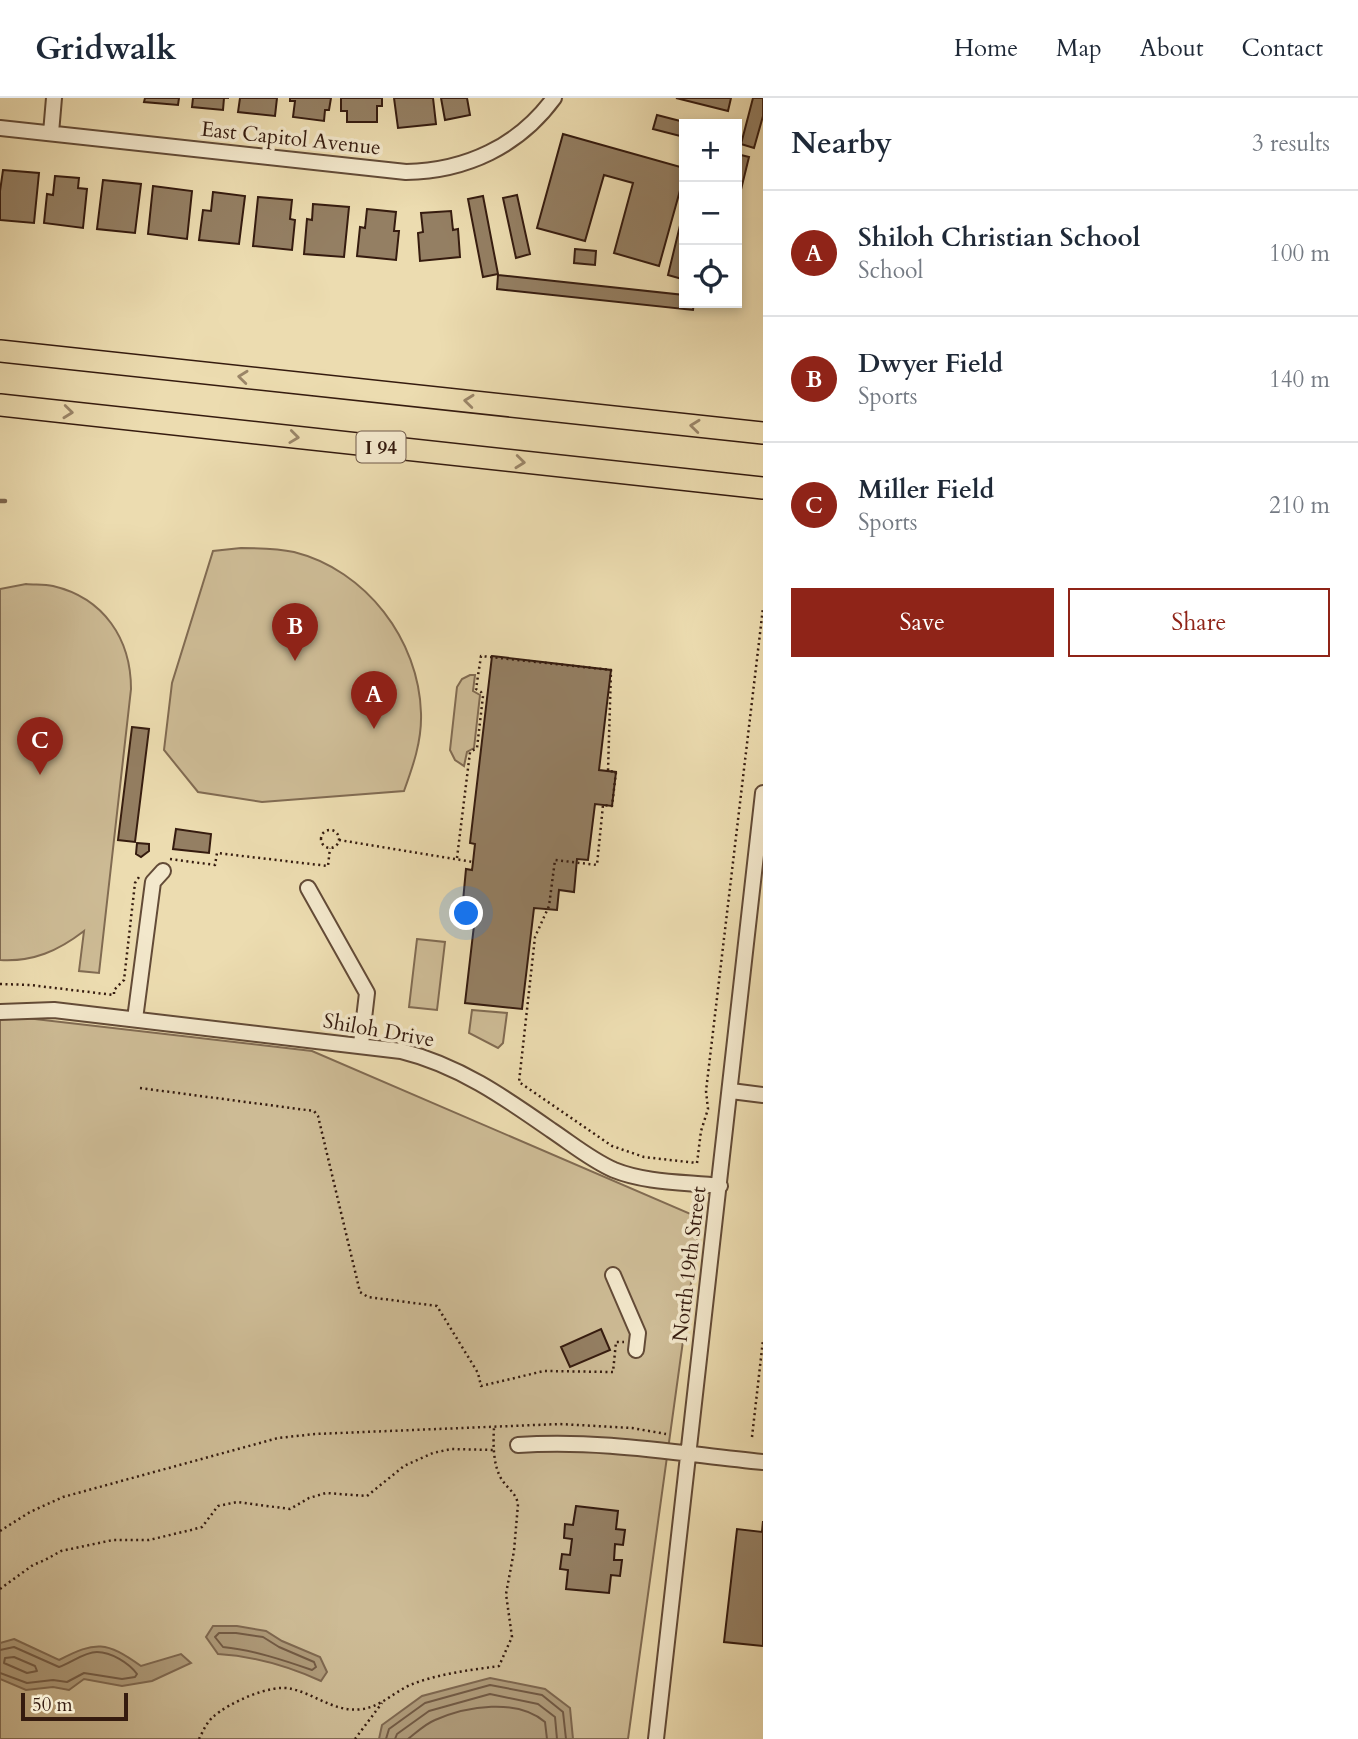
<!DOCTYPE html>
<meta charset="utf-8">
<style>
:root{--surface:#fff;--page:#f6f6f7;--text:#1f2937;--muted:#747a83;--line:#e0e1e3;--accent:#8f2418}
body{margin:0;font-family:Cardo,serif;background:var(--page);color:var(--text)}
.controls{position:absolute;right:21px;top:21px;display:grid;overflow:hidden;border-radius:0px;box-shadow:0 4px 10px #0003}
.controls button{width:63px;height:63px;display:grid;place-items:center;padding:0;border:0;border-bottom:2px solid var(--line);background:var(--surface);color:var(--text);font:35px sans-serif}
.scale{position:absolute;left:21px;bottom:18px;width:107px;box-sizing:border-box;padding-left:7px;border:4px solid #351b0f;border-top:0;font-size:19px;line-height:24px;white-space:nowrap;color:#351b0f;-webkit-text-stroke:5px #f3e8cc;paint-order:stroke}
.you{position:absolute;left:467px;top:816px;width:24px;height:24px;margin:-18px;border:5px solid #fff;border-radius:50%;background:#1a73e8;box-shadow:0 0 0 10px #1a73e833}
.badge{display:grid;place-items:center;width:46px;height:46px;border-radius:50%;background:var(--accent);color:#fff;font-size:23px;font-weight:700}
.pin{position:absolute;translate:-50% -58px;filter:drop-shadow(0 2px 4px #0008)}
.pin::after{content:'';position:absolute;top:37px;width:24px;height:21px;background:inherit;clip-path:polygon(0 0,100% 0,50% 100%)}
.list{margin:0;padding:0;list-style:none}
h2{display:flex;justify-content:space-between;align-items:center;height:91px;margin:0;padding:0 28px;font-size:30px}
h2 small{font-size:23px;font-weight:400;color:var(--muted)}
.list li{display:grid;grid-template-columns:46px 1fr auto;gap:21px;align-items:center;box-sizing:border-box;height:126px;padding:0 28px;border-top:2px solid var(--line)}
.list b{display:block;font-size:26px;white-space:nowrap}
.list p{margin:0;font-size:23px;white-space:nowrap;color:var(--muted)}
.list em{font-size:23px;font-style:normal;color:var(--muted)}
.actions{display:flex;gap:14px;padding:21px 28px}
.actions a{flex:1;padding:16px 0;border:2px solid var(--accent);border-radius:0px;text-align:center;font-size:24px;color:var(--accent)}
.actions .main{background:var(--accent);color:#fff}
.icon{flex:none;width:38px;height:38px;fill:none;stroke:currentColor;stroke-width:2;stroke-linecap:round;stroke-linejoin:round}
.map{position:relative;flex:none;width:763px;height:1641px;overflow:hidden}
header{display:flex;align-items:center;gap:42px;box-sizing:border-box;height:98px;padding:0 35px;background:var(--surface);border-bottom:2px solid var(--line)}
header strong{font-size:33px}
nav{display:flex;gap:38px;margin-inline-start:auto;font-size:24px}
main{display:flex}
aside{flex:1;background:var(--surface)}
.map>svg:first-child{display:block}
.green{fill:#cdbb95;stroke:#816b52;stroke-width:2}
.water{fill:#ae9a79;stroke:#7e674f;stroke-width:2}
.lines{fill:none;stroke-linecap:round;stroke-linejoin:round}
.shore{stroke:#725a44;stroke-width:2}
.stream{stroke:#7e674f;stroke-width:4.5}
.building{fill:#947f63;stroke:#351b0f;stroke-width:2}
.minor-casing{stroke:#634b37;stroke-width:18}
.highway-casing{stroke:#351b0f;stroke-width:24}
.path{stroke:#351b0f;stroke-width:2.5;stroke-dasharray:2 3.5;stroke-linecap:butt}
.minor{stroke:#f3e8cc;stroke-width:14}
.highway{stroke:#ecdcb0;stroke-width:21}
.oneway{stroke:#9a8568}
.labels{text-anchor:middle;stroke-width:7;stroke-linejoin:round;paint-order:stroke}
.shield{fill:#f3e8cc;stroke:#6e5848;stroke-width:2}
.shield-label{font-size:19px;font-weight:bold;fill:#351b0f}
.street-label{font-size:21px;fill:#351b0f;stroke:#f3e8cc}
</style>
<header>
<strong>Gridwalk</strong>
<nav><a>Home</a><a>Map</a><a>About</a><a>Contact</a></nav>
</header>
<main>
<div class="map">
<svg width="763" height="1641" viewBox="0 0 763 1641">
<rect width="100%" height="100%" fill="#ecdcb0"/>
<filter id="stains"><feTurbulence type="fractalNoise" baseFrequency=".00286" numOctaves="4"/><feColorMatrix values="0 0 0 0 .2 0 0 0 0 .09 0 0 0 0 .02 0 0 0 .5 -.17"/></filter>
<radialGradient id="worn" r=".72"><stop offset=".6" stop-color="#630" stop-opacity="0"/><stop offset="1" stop-color="#630" stop-opacity=".3"/></radialGradient>
<!-- green -->
<path class="green" d="M 241,450 C 258,450 277,450 294,454 C 366,472 419,542 421,615 C 422,643 413,668 404,693 L 262,704 L 198,694 L 164,652 L 172,585 L 213,453 Z
M 26,486 C 34,487 44,486 53,488 C 104,500 131,541 131,591 L 99,875 L 79,873 L 84,833 C 58,853 33,864 0,862 L 0,491 Z
M 470,577 L 475,577 L 473,593 L 480,597 L 474,650 L 467,654 L 464,668 L 455,662 L 450,652 L 457,589 L 462,581 Z
M 417,841 L 445,844 L 437,912 L 409,909 Z
M 472,912 L 507,915 L 503,945 L 498,950 L 469,935 Z
M 0,917 L 312,953 L 700,1120 L 628,1641 L 0,1641 Z"/>
<!-- water -->
<path class="water" d="M 213,1528 L 237,1528 L 266,1533 L 282,1543 L 320,1559 L 327,1574 L 321,1583 C 290,1569 252,1558 218,1556 L 206,1539 Z
M 14,1541 L 59,1562 C 96,1543 106,1543 141,1568 L 181,1556 L 191,1565 L 152,1583 L 122,1588 L 84,1581 L 69,1592 L 53,1589 L 26,1592 L 0,1581 L 0,1545 Z
M 490,1580 L 545,1591 L 570,1610 L 573,1641 L 379,1641 L 382,1627 L 422,1598 Z"/>
<g class="lines">
<!-- shore -->
<path class="shore" d="M 219,1535 L 236,1535 L 263,1539 L 279,1549 L 314,1564 L 316,1569 L 312,1572 C 283,1562 253,1552 223,1549 L 215,1539 Z
M 0,1552 L 14,1549 L 59,1569 C 71,1565 84,1554 97,1554 C 111,1554 129,1565 137,1576 L 135,1579 L 122,1581 L 84,1575 L 67,1584 L 53,1582 L 27,1585 L 0,1575
M 14,1559 L 35,1568 L 37,1573 L 27,1575 L 4,1565 L 5,1560 Z
M 386,1641 L 389,1631 L 425,1605 L 490,1587 L 542,1597 L 563,1614 L 566,1641
M 395,1641 L 397,1636 L 429,1613 L 490,1596 L 538,1606 L 555,1619 L 557,1641
M 408,1641 C 416,1635 425,1626 435,1622 C 467,1608 517,1600 545,1624 L 547,1641"/>
<!-- stream -->
<path class="stream" d="M 0,403 L 5,403"/>
</g>
<!-- building -->
<path class="building" d="M 145,0 L 179,0 L 178,7 L 144,4 Z
M 193,0 L 229,0 L 224,0 L 223,12 L 192,9 Z
M 240,0 L 277,0 L 275,18 L 238,14 Z
M 290,0 L 331,0 L 329,12 L 325,12 L 324,23 L 293,19 L 295,3 L 290,3 Z
M 341,0 L 382,0 L 382,8 L 377,8 L 377,24 L 347,24 L 347,13 L 341,13 Z
M 394,0 L 433,0 L 436,26 L 398,30 Z
M 441,0 L 467,0 L 470,17 L 445,22 Z
M 676,0 L 731,0 L 728,13 Z
M 753,0 L 763,0 L 763,18 L 754,50 L 741,46 Z
M 657,17 L 692,26 L 684,26 L 684,39 L 653,31 Z
M 563,36 L 684,70 L 684,78 L 659,168 L 614,155 L 633,85 L 604,77 L 585,143 L 537,130 Z
M 737,56 L 749,59 L 737,108 Z
M 3,72 L 39,75 L 34,125 L 0,122 L 0,93 Z
M 55,78 L 79,80 L 78,90 L 87,91 L 83,130 L 44,125 L 47,96 L 53,97 Z
M 103,82 L 141,86 L 135,135 L 97,131 Z
M 153,88 L 192,93 L 187,141 L 148,136 Z
M 213,94 L 245,98 L 239,146 L 199,142 L 203,112 L 211,113 Z
M 517,97 L 530,156 L 516,160 L 503,100 Z
M 483,98 L 498,176 L 483,179 L 468,101 Z
M 258,99 L 292,102 L 290,121 L 295,122 L 292,152 L 253,148 Z
M 313,106 L 349,109 L 344,159 L 304,156 L 307,121 L 312,122 Z
M 367,111 L 396,114 L 394,133 L 399,133 L 396,162 L 357,158 L 360,129 L 365,130 Z
M 684,111 L 684,171 L 682,181 L 668,177 Z
M 451,113 L 453,132 L 458,131 L 460,159 L 420,163 L 418,135 L 423,134 L 421,115 Z
M 575,151 L 596,153 L 595,167 L 574,165 Z
M 498,177 L 684,197 L 684,205 L 694,205 L 693,212 L 497,191 Z
M 492,558 L 611,572 L 599,672 L 616,674 L 612,708 L 595,706 L 588,762 L 577,761 L 574,794 L 559,792 L 557,812 L 534,810 L 522,911 L 465,905 L 476,810 L 470,809 L 470,804 L 463,803 L 466,771 L 472,772 L 473,764 L 475,746 L 470,745 Z
M 132,629 L 149,631 L 135,744 L 118,742 Z
M 176,731 L 211,736 L 209,755 L 173,751 Z
M 137,745 L 149,746 L 149,753 L 141,759 L 136,756 Z
M 601,1231 L 610,1252 L 570,1269 L 561,1249 Z
M 576,1408 L 618,1413 L 616,1431 L 625,1432 L 623,1447 L 615,1446 L 614,1462 L 622,1462 L 620,1478 L 611,1477 L 609,1495 L 566,1491 L 568,1472 L 560,1471 L 562,1456 L 570,1457 L 572,1441 L 564,1440 L 565,1426 L 573,1427 Z
M 763,1423 L 763,1548 L 724,1544 L 737,1431 L 762,1434 Z"/>
<g class="lines">
<defs>
<path id="minor" d="M 0,30 L 406,74 C 466,73 519,48 554,0
M 51,35 L 54,0
M 308,790 L 367,895 L 361,946
M 0,914 L 54,912 L 401,953 C 458,967 504,999 551,1032 C 572,1046 591,1062 614,1072 C 646,1085 685,1084 720,1088
M 135,921 L 153,784 L 163,773
M 731,993 L 763,997
M 613,1177 L 638,1235 L 636,1252
M 518,1347 C 600,1341 682,1356 763,1364
M 656,1641 L 763,695"/>
<path id="highway" d="M 0,253 L 763,335
M 0,307 L 763,390"/>
</defs>
<!-- minor casing -->
<use href="#minor" class="minor-casing"/>
<!-- highway casing -->
<use href="#highway" class="highway-casing"/>
<!-- path -->
<path class="path" d="M321 741a9 9 0 1 1 18 0a9 9 0 1 1-18 0Z
M 339,742 L 473,764
M 457,760 L 470,654 L 477,650 L 483,598 L 481,594 L 476,591 L 481,558 L 611,572 L 608,673 L 616,674 L 612,708 L 603,707 L 597,767 L 555,762 L 549,808 L 535,839 L 519,984 L 612,1048 L 644,1059 L 697,1065 L 701,1033 L 708,1011 L 706,993 L 763,510
M 170,761 L 215,767 L 217,755 L 328,768 L 330,750
M 0,886 L 30,887 L 114,897 L 114,892 L 124,882 L 135,785 L 139,779
M 140,990 L 314,1013 L 318,1018 L 360,1194 L 368,1199 L 437,1208 L 478,1275 L 481,1288 L 544,1273 L 613,1274 L 616,1244 L 624,1244
M 752,1339 L 763,1242
M 0,1433 L 30,1414 L 63,1399 L 278,1340 L 315,1336 L 560,1326 L 632,1330 L 666,1336
M 0,1491 L 33,1467 L 45,1462 L 61,1453 L 113,1442 L 149,1442 L 191,1432 L 202,1429 L 218,1408 L 237,1404 L 290,1411 L 309,1400 L 326,1395 L 367,1398 L 404,1368 L 433,1355 L 451,1351 L 494,1352
M 199,1641 C 203,1633 207,1624 213,1619 C 228,1605 272,1585 292,1591 C 317,1597 335,1615 363,1611 C 381,1608 393,1595 410,1587 C 437,1576 470,1572 499,1568 L 512,1539 L 506,1496 L 514,1453 L 518,1406 C 516,1395 508,1391 502,1382 C 493,1368 493,1346 494,1330
M 355,1641 L 382,1605"/>
<!-- minor -->
<use href="#minor" class="minor"/>
<!-- highway -->
<use href="#highway" class="highway"/>
</g>
<!-- one-way arrows -->
<defs><path id="oneway-chevron" d="M-2-3.5L2.5 0L-2 3.5" fill="none" stroke-width="1.6" stroke-linecap="round" stroke-linejoin="round" transform="scale(1.75)"/></defs>
<g class="oneway">
<use href="#oneway-chevron" transform="translate(243 279) rotate(-174)"/>
<use href="#oneway-chevron" transform="translate(469 303) rotate(-174)"/>
<use href="#oneway-chevron" transform="translate(68 314) rotate(6)"/>
<use href="#oneway-chevron" transform="translate(695 328) rotate(-174)"/>
<use href="#oneway-chevron" transform="translate(294 339) rotate(7)"/>
<use href="#oneway-chevron" transform="translate(520 364) rotate(6)"/>
</g>
<g class="labels">
<!-- shield labels -->
<rect class="shield" x="356.5" y="333.5" width="49" height="31" rx="5"/>
<g class="shield-label">
<text x="381" y="356">I 94</text>
</g>
<!-- street labels -->
<g class="street-label">
<text transform="translate(291 40) rotate(6)" y="7">East Capitol Avenue</text>
<text transform="translate(379 932) rotate(10)" y="7">Shiloh Drive</text>
<text transform="translate(689 1166) rotate(-83)" y="7">North 19th Street</text>
</g>
</g>
<rect width="100%" height="100%" filter="url(#stains)"/>
<rect width="100%" height="100%" fill="url(#worn)"/>
</svg>
<div class="controls">
<button>+</button>
<button>−</button>
<button><svg class="icon" aria-label="locate" viewBox="0 0 24 24"><circle cx="12" cy="12" r="6"/><path d="M12 2v4M12 18v4M2 12h4M18 12h4"/></svg></button>
</div>
<div class="scale">50 m</div>
<div class="you"></div>
<div class="pin badge" style="left:374px;top:631px">A</div>
<div class="pin badge" style="left:295px;top:563px">B</div>
<div class="pin badge" style="left:40px;top:677px">C</div>
</div>
<aside>
<h2>Nearby<small>3 results</small></h2>
<ul class="list">
<li><span class="badge">A</span><div><b>Shiloh Christian School</b><p>School</p></div><em>100 m</em></li>
<li><span class="badge">B</span><div><b>Dwyer Field</b><p>Sports</p></div><em>140 m</em></li>
<li><span class="badge">C</span><div><b>Miller Field</b><p>Sports</p></div><em>210 m</em></li>
</ul>
<div class="actions"><a class="main">Save</a><a>Share</a></div>
</aside>
</main>
